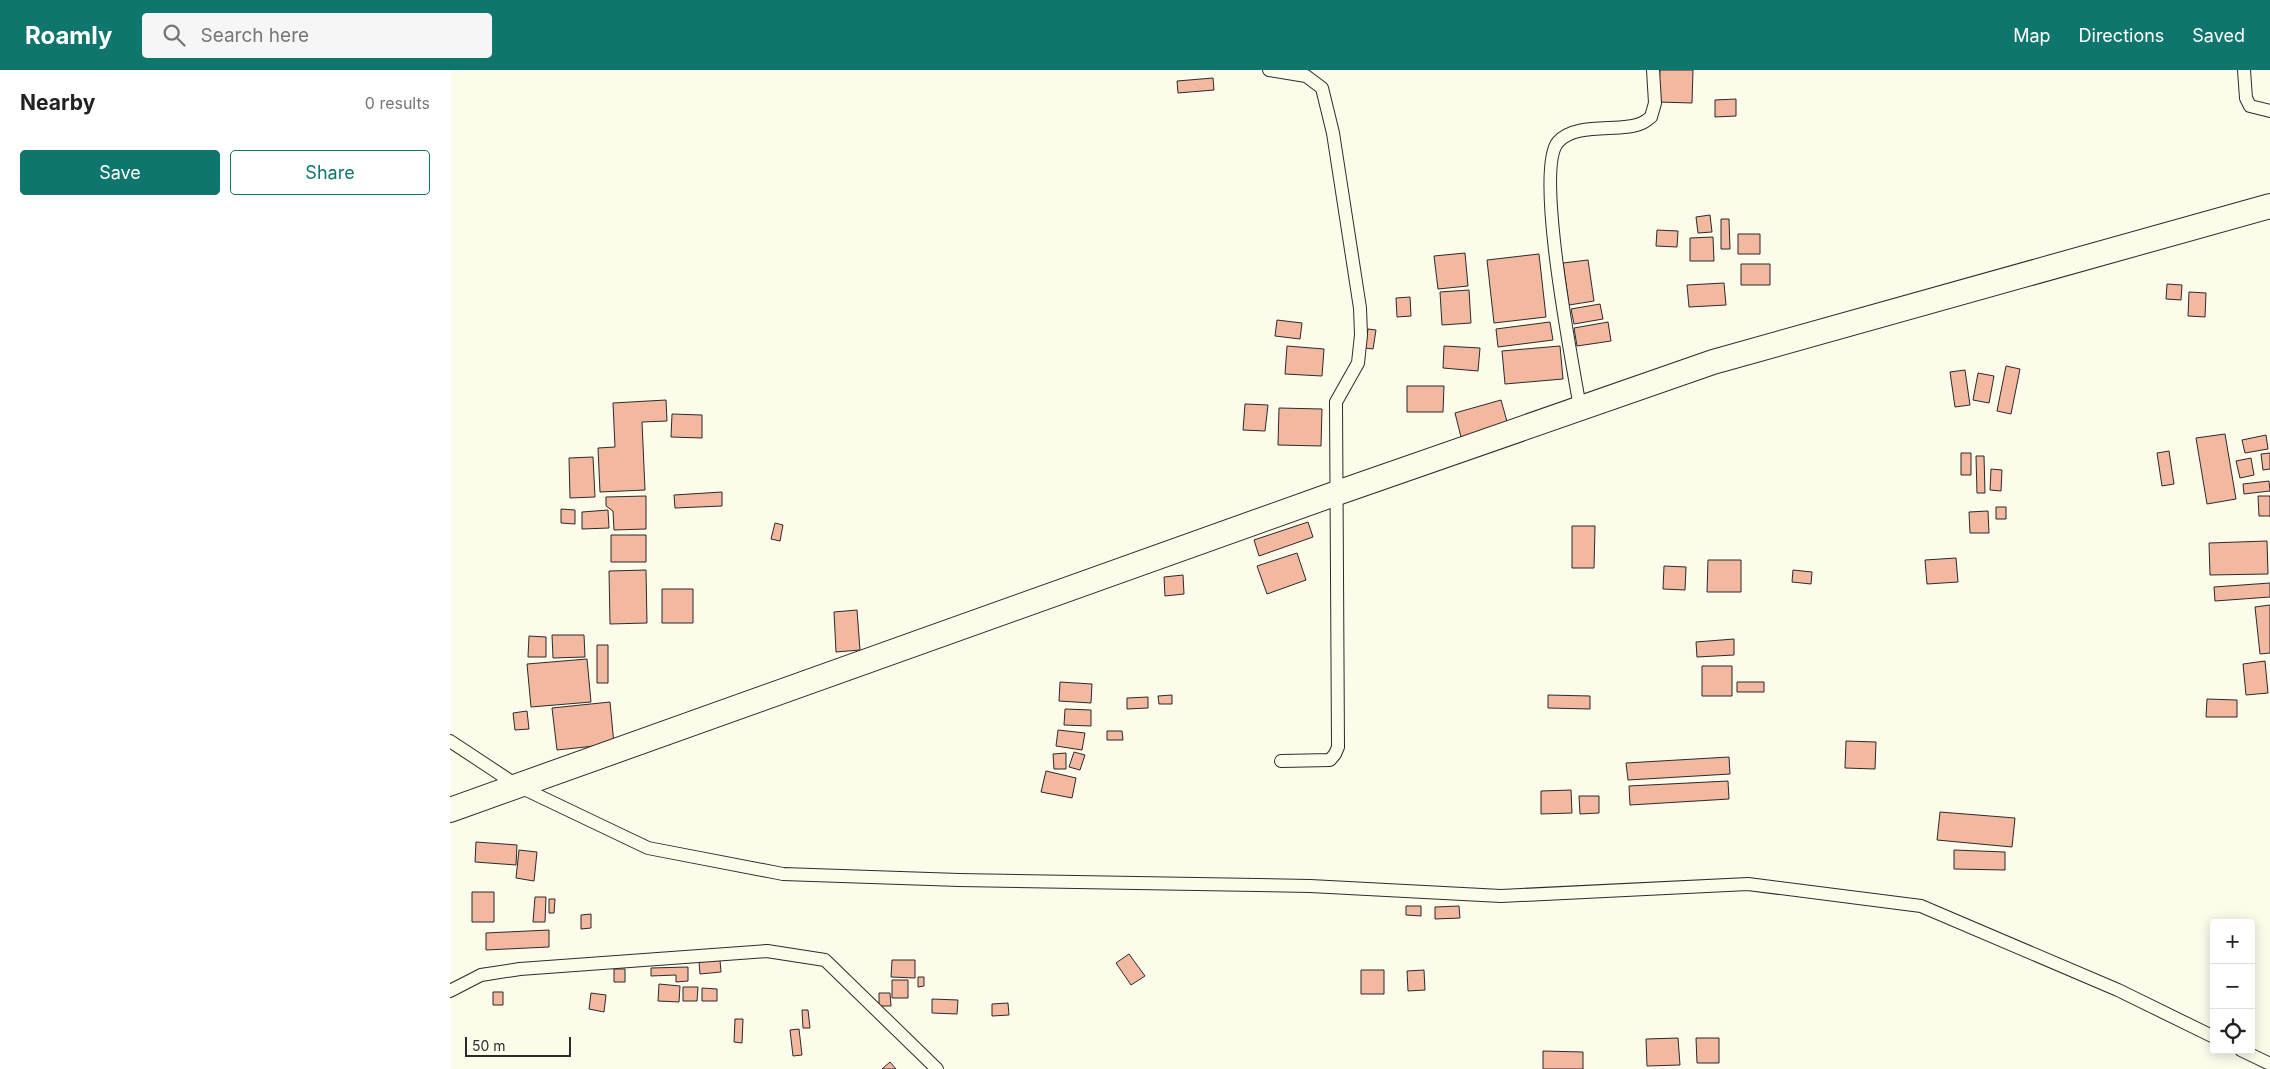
<!DOCTYPE html>
<meta charset="utf-8">
<style>
:root{--surface:#fff;--page:#f6f6f6;--text:#222;--muted:#767676;--line:#e0e0e0;--accent:#0f766e}
body{margin:0;font-family:Inter,sans-serif;background:var(--page);color:var(--text)}
.controls{position:absolute;right:15px;bottom:15px;display:grid;overflow:hidden;border-radius:5px;box-shadow:0 2px 12px #0003}
.controls button{width:45px;height:45px;display:grid;place-items:center;padding:0;border:0;border-bottom:1px solid var(--line);background:var(--surface);color:var(--text);font:25px sans-serif}
.scale{position:absolute;left:15px;bottom:12px;width:106px;box-sizing:border-box;padding-left:5px;border:2px solid #2b2b2b;border-top:0;font-size:14px;line-height:18px;white-space:nowrap;color:#2b2b2b;-webkit-text-stroke:4px #fdfbea;paint-order:stroke}
.list{margin:0;padding:0;list-style:none}
h2{display:flex;justify-content:space-between;align-items:center;height:65px;margin:0;padding:0 20px;font-size:21px}
h2 small{font-size:16px;font-weight:400;color:var(--muted)}
.actions{display:flex;gap:10px;padding:15px 20px}
.actions a{flex:1;padding:11px 0;border:1px solid var(--accent);border-radius:5px;text-align:center;font-size:18px;color:var(--accent)}
.actions .main{background:var(--accent);color:#fff}
.icon{flex:none;width:28px;height:28px;fill:none;stroke:currentColor;stroke-width:2;stroke-linecap:round;stroke-linejoin:round}
.map{position:relative;flex:none;width:1820px;height:999px;overflow:hidden}
header{display:flex;align-items:center;gap:30px;box-sizing:border-box;height:70px;padding:0 25px;background:var(--accent);color:#fff}
header strong{font-size:24px}
nav{display:flex;gap:28px;margin-inline-start:auto;font-size:18px}
.search{width:350px;height:45px;background:var(--page);display:flex;align-items:center;gap:12px;box-sizing:border-box;padding:0 18px;border-radius:5px;color:var(--muted);font-size:19px}
main{display:flex}
aside{flex:1;background:var(--surface)}
.map>svg:first-child{display:block}
.building{fill:#f2b8a0;stroke:#2b2b2b}
.lines{fill:none;stroke-linecap:round;stroke-linejoin:round}
.street-casing{stroke:#2b2b2b;stroke-width:14}
.highway-casing{stroke:#2b2b2b;stroke-width:26}
.street{stroke:#fdfbea;stroke-width:12}
.highway{stroke:#fdfbea;stroke-width:24}
</style>
<header>
<strong>Roamly</strong>
<div class="search"><svg class="icon" aria-label="search" viewBox="0 0 24 24"><circle cx="10" cy="10" r="6"/><path d="M15 15l6 6"/></svg>Search here</div>
<nav><a>Map</a><a>Directions</a><a>Saved</a></nav>
</header>
<main>
<aside>
<h2>Nearby<small>0 results</small></h2>
<ul class="list">
</ul>
<div class="actions"><a class="main">Save</a><a>Share</a></div>
</aside>
<div class="map">
<svg width="1820" height="999" viewBox="0 0 1820 999">
<rect width="100%" height="100%" fill="#fdfbea"/>
<!-- building -->
<path class="building" d="M 1210,0 L 1243,0 L 1242,33 L 1208,32 Z
M 763,8 L 764,20 L 728,23 L 727,11 Z
M 1286,29 L 1286,46 L 1265,47 L 1265,30 Z
M 1260,145 L 1262,162 L 1248,163 L 1246,147 Z
M 1271,149 L 1279,149 L 1280,179 L 1271,179 Z
M 1207,160 L 1228,161 L 1227,177 L 1206,176 Z
M 1288,164 L 1310,164 L 1310,184 L 1288,184 Z
M 1263,167 L 1264,191 L 1240,191 L 1240,168 Z
M 1015,183 L 1018,216 L 988,219 L 984,186 Z
M 1089,184 L 1096,247 L 1044,253 L 1037,190 Z
M 1138,190 L 1144,231 L 1119,235 L 1113,193 Z
M 1291,194 L 1320,194 L 1320,215 L 1291,215 Z
M 1274,213 L 1276,235 L 1239,237 L 1237,215 Z
M 1717,214 L 1732,215 L 1731,230 L 1716,229 Z
M 1019,220 L 1021,253 L 992,255 L 990,222 Z
M 1739,222 L 1756,223 L 1755,247 L 1738,246 Z
M 960,227 L 961,246 L 947,247 L 946,228 Z
M 1150,234 L 1153,249 L 1124,254 L 1121,239 Z
M 827,250 L 852,253 L 850,269 L 825,266 Z
M 1100,252 L 1103,270 L 1048,277 L 1046,259 Z
M 1158,252 L 1161,271 L 1127,276 L 1124,258 Z
M 918,259 L 926,260 L 923,279 L 915,278 Z
M 837,276 L 874,279 L 872,306 L 835,304 Z
M 994,276 L 1030,278 L 1028,301 L 993,298 Z
M 1110,276 L 1113,309 L 1055,314 L 1052,281 Z
M 1556,296 L 1570,299 L 1561,344 L 1547,341 Z
M 1515,300 L 1520,335 L 1505,337 L 1500,302 Z
M 1528,303 L 1544,306 L 1539,333 L 1523,330 Z
M 957,316 L 994,316 L 993,342 L 957,342 Z
M 216,330 L 217,351 L 192,352 L 195,420 L 150,422 L 148,378 L 165,377 L 163,333 Z
M 1051,330 L 1058,355 L 1011,367 L 1005,343 Z
M 795,334 L 818,335 L 815,361 L 793,360 Z
M 829,338 L 872,339 L 871,376 L 828,375 Z
M 222,344 L 252,345 L 252,368 L 221,367 Z
M 1775,364 L 1786,429 L 1757,434 L 1746,368 Z
M 1816,365 L 1818,379 L 1795,383 L 1792,370 Z
M 1719,381 L 1724,414 L 1712,416 L 1707,383 Z
M 1511,383 L 1521,383 L 1521,405 L 1511,405 Z
M 1820,383 L 1820,399 L 1813,400 L 1811,384 Z
M 1526,386 L 1534,386 L 1535,423 L 1527,423 Z
M 143,387 L 145,427 L 120,428 L 119,388 Z
M 1801,388 L 1804,405 L 1790,408 L 1786,391 Z
M 1541,399 L 1552,400 L 1551,421 L 1540,420 Z
M 1819,411 L 1820,421 L 1794,424 L 1793,414 Z
M 272,422 L 272,436 L 225,438 L 224,425 Z
M 196,426 L 196,459 L 164,460 L 163,441 L 156,436 L 156,427 Z
M 1808,426 L 1820,426 L 1820,446 L 1809,446 Z
M 1546,437 L 1556,437 L 1556,449 L 1546,449 Z
M 111,439 L 125,440 L 125,454 L 111,453 Z
M 158,440 L 159,458 L 132,459 L 132,442 Z
M 1538,441 L 1539,463 L 1520,463 L 1519,442 Z
M 858,452 L 863,467 L 809,486 L 804,470 Z
M 325,453 L 333,455 L 330,471 L 321,469 Z
M 1122,456 L 1145,456 L 1144,498 L 1122,498 Z
M 161,465 L 196,465 L 196,492 L 161,492 Z
M 1817,471 L 1818,504 L 1760,505 L 1759,473 Z
M 847,483 L 856,510 L 817,524 L 807,496 Z
M 1506,488 L 1508,512 L 1477,514 L 1475,490 Z
M 1258,490 L 1291,490 L 1291,522 L 1257,522 Z
M 1214,496 L 1236,497 L 1235,520 L 1213,519 Z
M 196,500 L 197,553 L 160,554 L 159,501 Z
M 1343,500 L 1362,502 L 1361,514 L 1342,512 Z
M 733,505 L 734,524 L 715,526 L 714,507 Z
M 1820,513 L 1820,527 L 1765,531 L 1764,517 Z
M 212,519 L 243,519 L 243,553 L 212,553 Z
M 1820,535 L 1820,583 L 1810,584 L 1805,537 Z
M 407,540 L 410,580 L 386,582 L 384,542 Z
M 102,565 L 134,565 L 135,587 L 103,588 Z
M 79,566 L 96,567 L 96,587 L 78,587 Z
M 1284,569 L 1284,585 L 1247,587 L 1246,572 Z
M 147,575 L 158,575 L 158,613 L 147,613 Z
M 137,589 L 141,632 L 81,637 L 77,594 Z
M 1815,591 L 1818,623 L 1796,625 L 1793,594 Z
M 1252,596 L 1282,596 L 1282,626 L 1252,626 Z
M 610,612 L 642,614 L 641,633 L 609,631 Z
M 1287,612 L 1314,612 L 1314,622 L 1287,622 Z
M 722,625 L 722,634 L 709,634 L 708,626 Z
M 1098,625 L 1140,626 L 1140,639 L 1098,638 Z
M 698,627 L 698,638 L 677,639 L 677,628 Z
M 1757,629 L 1787,630 L 1787,647 L 1756,647 Z
M 160,632 L 164,674 L 107,680 L 102,638 Z
M 615,639 L 641,640 L 641,656 L 614,655 Z
M 77,641 L 79,659 L 65,660 L 63,643 Z
M 608,660 L 635,663 L 632,680 L 606,676 Z
M 657,661 L 672,661 L 673,670 L 657,670 Z
M 1396,671 L 1426,672 L 1425,699 L 1395,698 Z
M 624,682 L 635,685 L 630,700 L 619,697 Z
M 616,683 L 616,699 L 604,699 L 603,684 Z
M 1279,687 L 1280,704 L 1178,710 L 1176,693 Z
M 596,701 L 626,708 L 622,728 L 591,722 Z
M 1278,711 L 1279,729 L 1180,735 L 1179,716 Z
M 1121,720 L 1122,743 L 1091,744 L 1091,721 Z
M 1129,726 L 1149,726 L 1149,743 L 1130,744 Z
M 1490,742 L 1565,748 L 1562,777 L 1487,770 Z
M 26,772 L 67,775 L 66,795 L 25,792 Z
M 69,780 L 87,782 L 84,811 L 66,808 Z
M 1504,780 L 1555,782 L 1555,800 L 1504,799 Z
M 22,822 L 44,822 L 44,852 L 22,852 Z
M 85,827 L 96,827 L 95,852 L 83,852 Z
M 99,829 L 105,829 L 104,843 L 99,843 Z
M 956,836 L 971,836 L 971,846 L 956,845 Z
M 1009,836 L 1010,848 L 985,849 L 985,837 Z
M 141,844 L 141,858 L 131,859 L 131,845 Z
M 99,860 L 99,877 L 36,880 L 36,863 Z
M 679,884 L 695,906 L 681,915 L 666,893 Z
M 270,890 L 271,902 L 250,904 L 249,892 Z
M 442,890 L 465,890 L 465,908 L 441,907 Z
M 238,897 L 238,911 L 226,912 L 226,905 L 201,906 L 201,898 Z
M 164,899 L 175,899 L 175,912 L 164,912 Z
M 911,900 L 934,900 L 934,924 L 911,924 Z
M 974,900 L 975,920 L 958,921 L 957,901 Z
M 468,907 L 474,907 L 474,916 L 468,917 Z
M 442,910 L 458,910 L 458,928 L 442,928 Z
M 209,914 L 230,916 L 229,932 L 208,931 Z
M 233,917 L 248,917 L 247,931 L 233,931 Z
M 252,918 L 267,919 L 267,931 L 252,931 Z
M 43,922 L 53,922 L 53,935 L 43,935 Z
M 141,923 L 156,925 L 154,942 L 139,939 Z
M 429,923 L 440,923 L 441,936 L 429,936 Z
M 482,929 L 508,930 L 507,944 L 482,943 Z
M 558,933 L 559,945 L 542,946 L 542,934 Z
M 352,940 L 358,940 L 360,958 L 353,958 Z
M 285,949 L 293,949 L 292,973 L 284,972 Z
M 349,959 L 352,985 L 343,986 L 340,960 Z
M 1228,968 L 1230,995 L 1197,996 L 1196,969 Z
M 1246,968 L 1269,968 L 1269,993 L 1247,993 Z
M 1093,981 L 1133,982 L 1133,999 L 1093,999 Z
M 440,992 L 446,999 L 432,999 Z"/>
<g class="lines">
<defs>
<path id="street" d="M 819,0 L 856,6 L 872,18 L 883,63 L 910,238 L 911,265 L 908,293 L 886,332 L 888,677 L 885,684 L 880,690 L 831,691
M 1794,0 L 1796,28 L 1800,36 L 1820,41
M 1130,338 C 1123,295 1084,99 1108,72 C 1126,51 1172,63 1192,53 C 1195,52 1198,49 1201,47 L 1205,33 L 1203,0
M 0,671 L 68,716 L 198,778 L 333,804 L 509,810 L 860,816 L 1051,826 L 1298,814 L 1471,836 L 1668,920 L 1764,967
M 0,921 L 31,905 L 70,899 L 317,881 L 375,890 L 487,999
M 1791,980 L 1820,994"/>
<path id="highway" d="M 0,740 L 887,423 L 1263,292 L 1820,136"/>
</defs>
<!-- street casing -->
<use href="#street" class="street-casing"/>
<!-- highway casing -->
<use href="#highway" class="highway-casing"/>
<!-- street -->
<use href="#street" class="street"/>
<!-- highway -->
<use href="#highway" class="highway"/>
</g>
</svg>
<div class="controls">
<button>+</button>
<button>−</button>
<button><svg class="icon" aria-label="locate" viewBox="0 0 24 24"><circle cx="12" cy="12" r="6"/><path d="M12 2v4M12 18v4M2 12h4M18 12h4"/></svg></button>
</div>
<div class="scale">50 m</div>
</div>
</main>
